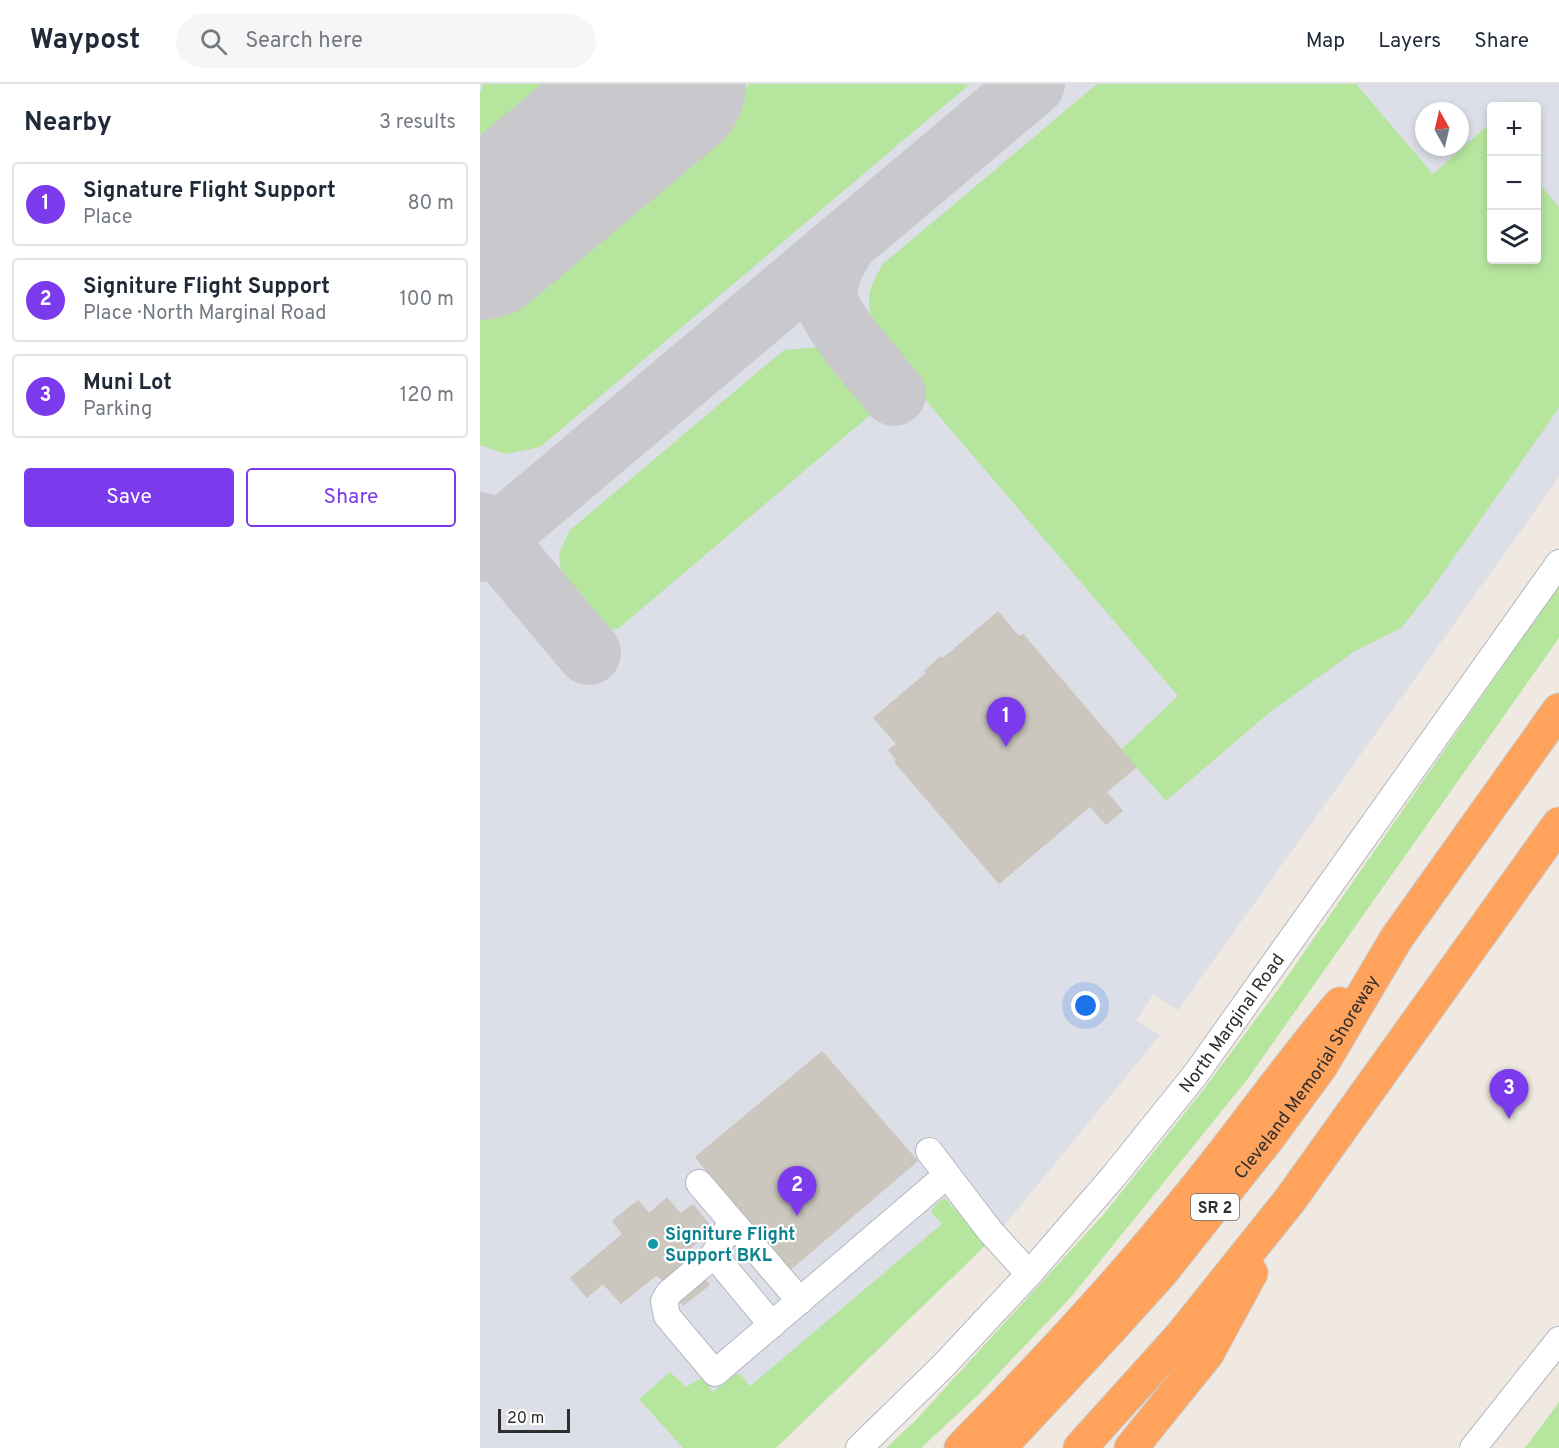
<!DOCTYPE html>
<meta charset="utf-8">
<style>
:root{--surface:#fff;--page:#f6f6f7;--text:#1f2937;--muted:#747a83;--line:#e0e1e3;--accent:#7c3aed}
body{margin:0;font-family:Overpass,sans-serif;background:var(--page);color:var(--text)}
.controls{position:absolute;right:18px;top:18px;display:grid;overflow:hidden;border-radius:6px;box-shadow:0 3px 9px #0003}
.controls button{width:54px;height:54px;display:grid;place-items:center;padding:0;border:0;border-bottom:2px solid var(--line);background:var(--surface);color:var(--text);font:30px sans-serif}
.compass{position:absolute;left:935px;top:18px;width:54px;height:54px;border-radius:50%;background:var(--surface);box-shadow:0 3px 9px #0003;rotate:352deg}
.scale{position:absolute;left:18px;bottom:15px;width:72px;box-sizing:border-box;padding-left:6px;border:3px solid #2e2e2e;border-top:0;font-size:16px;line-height:21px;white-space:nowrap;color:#2e2e2e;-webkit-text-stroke:4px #fff;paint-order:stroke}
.you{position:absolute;left:606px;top:922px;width:21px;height:21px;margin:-15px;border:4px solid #fff;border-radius:50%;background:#1a73e8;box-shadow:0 0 0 9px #1a73e833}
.badge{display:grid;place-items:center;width:39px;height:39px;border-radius:50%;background:var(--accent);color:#fff;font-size:20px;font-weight:700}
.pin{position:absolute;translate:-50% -50px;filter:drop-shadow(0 2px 3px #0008)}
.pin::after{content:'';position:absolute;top:32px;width:21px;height:18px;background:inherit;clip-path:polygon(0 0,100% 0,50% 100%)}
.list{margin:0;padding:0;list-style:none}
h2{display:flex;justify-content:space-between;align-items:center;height:78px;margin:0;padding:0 24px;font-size:26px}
h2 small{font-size:20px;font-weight:400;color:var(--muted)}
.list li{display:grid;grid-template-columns:39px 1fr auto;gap:18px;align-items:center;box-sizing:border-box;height:84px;margin:0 12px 12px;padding:0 12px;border:2px solid var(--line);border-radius:6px}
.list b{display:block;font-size:22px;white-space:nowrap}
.list p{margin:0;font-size:20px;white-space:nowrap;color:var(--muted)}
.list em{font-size:20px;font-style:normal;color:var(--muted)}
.actions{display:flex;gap:12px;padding:18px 24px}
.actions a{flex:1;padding:14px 0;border:2px solid var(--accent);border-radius:6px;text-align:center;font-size:21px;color:var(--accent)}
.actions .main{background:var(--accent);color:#fff}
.icon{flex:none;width:33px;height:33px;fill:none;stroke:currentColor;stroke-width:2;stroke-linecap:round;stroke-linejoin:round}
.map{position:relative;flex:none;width:1079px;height:1364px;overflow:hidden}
header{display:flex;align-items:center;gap:36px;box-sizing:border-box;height:84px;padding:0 30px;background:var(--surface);border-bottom:2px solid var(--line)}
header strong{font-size:28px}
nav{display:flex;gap:33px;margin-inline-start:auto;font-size:21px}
.search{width:420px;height:54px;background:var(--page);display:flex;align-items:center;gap:15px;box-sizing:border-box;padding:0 21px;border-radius:33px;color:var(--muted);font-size:22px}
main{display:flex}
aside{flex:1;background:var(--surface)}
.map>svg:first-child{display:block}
.airport{fill:#dcdee8;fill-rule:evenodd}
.green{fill:#b6e59e}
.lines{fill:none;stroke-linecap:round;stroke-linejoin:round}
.taxiway{stroke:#c9c8cc;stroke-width:64}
.runway{stroke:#c9c8cc;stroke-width:160}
.building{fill:#cbc7bf;stroke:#cbc5ba;stroke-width:1.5}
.minor-casing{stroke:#b4b7c1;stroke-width:28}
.highway-casing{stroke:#c9c9c9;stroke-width:35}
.minor{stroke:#fff;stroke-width:26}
.highway{stroke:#ffa35c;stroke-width:33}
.culture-dot{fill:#0f9aa8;stroke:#fff;stroke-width:2}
.labels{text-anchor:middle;stroke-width:4.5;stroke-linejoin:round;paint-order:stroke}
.shield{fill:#fff;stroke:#6d6d6d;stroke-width:1.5}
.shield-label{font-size:16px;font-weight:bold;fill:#2e2e2e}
.street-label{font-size:18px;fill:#2e2e2e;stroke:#fff}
.culture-label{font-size:18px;font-weight:bold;fill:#0d838f;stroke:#fff;text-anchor:start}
</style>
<header>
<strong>Waypost</strong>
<div class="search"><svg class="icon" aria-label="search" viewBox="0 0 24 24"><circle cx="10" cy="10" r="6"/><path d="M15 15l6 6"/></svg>Search here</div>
<nav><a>Map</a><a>Layers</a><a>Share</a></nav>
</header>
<main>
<aside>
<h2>Nearby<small>3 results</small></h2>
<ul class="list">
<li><span class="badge">1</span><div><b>Signature Flight Support</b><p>Place</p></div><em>80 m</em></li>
<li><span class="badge">2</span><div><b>Signiture Flight Support</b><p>Place · North Marginal Road</p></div><em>100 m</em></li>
<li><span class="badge">3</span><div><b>Muni Lot</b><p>Parking</p></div><em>120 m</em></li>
</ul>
<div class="actions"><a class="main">Save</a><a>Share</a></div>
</aside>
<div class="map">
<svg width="1079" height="1364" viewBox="0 0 1079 1364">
<rect width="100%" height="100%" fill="#efe9e1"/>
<!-- airport -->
<path class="airport" d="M 0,0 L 1079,0 L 1079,393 L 698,926 L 673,911 L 656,936 L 680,951 L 519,1148 L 296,1364 L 0,1364 ZM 1011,22 L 1056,22 L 1056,176 L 1011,176 ZM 944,27 L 980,27 L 980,63 L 944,63 Z"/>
<!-- green -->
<path class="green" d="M 3,0 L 102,0 L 39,53 L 18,58 L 0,49 L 0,9 Z
M 270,0 L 490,0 L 60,363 L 25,370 L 0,361 L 0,227 Z
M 617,0 L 876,0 L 953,90 L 1008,41 L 1011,45 L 1011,176 L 1056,176 L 1057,97 L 1079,123 L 1079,324 L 949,509 L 921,544 L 875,567 L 790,628 L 686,717 L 641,666 L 698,612 L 412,277 C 399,255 382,228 392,201 C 395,194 399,187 403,180 Z
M 339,263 L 361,276 L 389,309 L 396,326 L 139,544 L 130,546 L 113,543 L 83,502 L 79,470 L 89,447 L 304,266 Z
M 1079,501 L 1079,554 L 766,997 L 591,1213 L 498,1311 L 441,1364 L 406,1364 L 435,1337 L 624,1130 L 724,1005 L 800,903 Z
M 465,1114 L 506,1161 L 296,1364 L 203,1364 L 159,1315 L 190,1288 L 206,1303 L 217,1296 L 224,1295 L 233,1308 L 254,1291 L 260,1290 L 270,1302 L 462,1140 L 451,1128 L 457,1119 Z
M 1079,1318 L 1079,1364 L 1045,1364 Z"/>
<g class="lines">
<!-- taxiway -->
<path class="taxiway" d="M 366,158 C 355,175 342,195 347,217 C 351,237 399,292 414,310
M 0,440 L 109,569
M 0,466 L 553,0"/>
<!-- runway -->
<path class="runway" d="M 0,156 L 186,0"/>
</g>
<!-- building -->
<path class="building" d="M 518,528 L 539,553 L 543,551 L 656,683 L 626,708 L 642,727 L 626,740 L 610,722 L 519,799 L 415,678 L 417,676 L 409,666 L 417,660 L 394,634 L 447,589 L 445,587 L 461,573 L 463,575 Z
M 342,968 L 437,1077 L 307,1188 L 216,1073 Z
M 187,1114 L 200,1130 L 213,1121 L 232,1145 L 203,1170 L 229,1201 L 203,1221 L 177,1190 L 141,1219 L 123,1199 L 107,1213 L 91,1194 L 143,1150 L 133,1137 L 158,1117 L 169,1130 Z"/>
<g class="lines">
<defs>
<g id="minor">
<path d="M 449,1067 L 510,1147 L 549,1190"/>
<path d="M 219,1099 L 320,1217"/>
<path d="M 251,1138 L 234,1171 L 189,1209 L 184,1217 L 187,1232 L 235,1289 L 467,1091"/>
<path d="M 234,1171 L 292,1241"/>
<path id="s1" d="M 379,1364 L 464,1281 L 549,1190 L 633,1093 L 715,991 L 1079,479"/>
<path d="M 993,1364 L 1079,1256"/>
</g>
<g id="highway">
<path d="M 481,1364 C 558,1286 633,1206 702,1121 C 757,1055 805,985 860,920"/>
<path id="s2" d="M 519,1364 L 623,1253 L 681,1189 L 789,1053 L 841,982 L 916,855 L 1079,626"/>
<path d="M 600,1364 L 701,1252 L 810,1116 L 1079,740"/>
<path d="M 651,1364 L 727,1270 L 771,1189"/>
</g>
</defs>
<!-- minor casing -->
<use href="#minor" class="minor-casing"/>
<!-- highway casing -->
<use href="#highway" class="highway-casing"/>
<!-- minor -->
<use href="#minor" class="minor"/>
<!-- highway -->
<use href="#highway" class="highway"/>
</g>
<!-- markers -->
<circle class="culture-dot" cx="173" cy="1160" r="6"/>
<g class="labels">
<!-- shield labels -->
<rect class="shield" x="711" y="1110" width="48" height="26" rx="4.5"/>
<g class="shield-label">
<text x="735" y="1129">SR 2</text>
</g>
<!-- street labels -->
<g class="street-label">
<text dy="6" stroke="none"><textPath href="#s1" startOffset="566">North Marginal Road</textPath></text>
<text dy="6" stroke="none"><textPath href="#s2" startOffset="483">Cleveland Memorial Shoreway</textPath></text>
</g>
<!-- culture labels -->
<g class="culture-label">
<text x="185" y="1156">Signiture Flight<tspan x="185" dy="21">Support BKL</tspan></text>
</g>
</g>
</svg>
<div class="controls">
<button>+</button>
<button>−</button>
<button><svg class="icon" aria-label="layers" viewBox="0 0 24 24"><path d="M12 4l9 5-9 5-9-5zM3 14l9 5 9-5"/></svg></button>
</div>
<svg class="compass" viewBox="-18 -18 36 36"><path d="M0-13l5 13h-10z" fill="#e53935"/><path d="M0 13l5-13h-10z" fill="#747a83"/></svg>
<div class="scale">20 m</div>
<div class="you"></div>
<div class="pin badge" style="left:526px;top:663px">1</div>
<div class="pin badge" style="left:317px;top:1132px">2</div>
<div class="pin badge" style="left:1029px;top:1035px">3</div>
</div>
</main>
